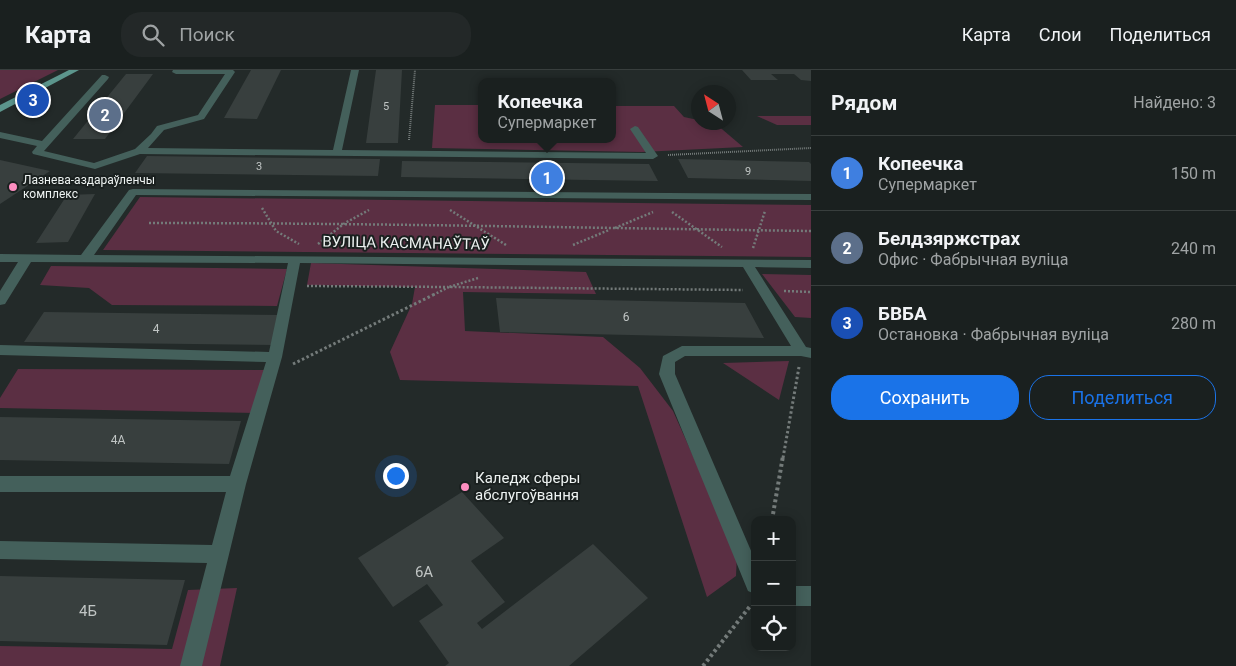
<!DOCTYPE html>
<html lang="ru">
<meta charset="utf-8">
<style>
:root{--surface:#1a201f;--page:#232828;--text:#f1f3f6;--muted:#9fa3a4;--line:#383e3d;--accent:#1a73e8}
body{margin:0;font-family:Roboto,sans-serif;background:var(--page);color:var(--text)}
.controls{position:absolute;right:15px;bottom:15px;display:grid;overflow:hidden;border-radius:10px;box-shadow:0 2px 12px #0003}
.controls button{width:45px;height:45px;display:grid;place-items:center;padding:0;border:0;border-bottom:1px solid var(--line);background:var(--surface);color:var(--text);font:25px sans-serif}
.compass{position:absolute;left:691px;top:15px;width:45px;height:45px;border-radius:50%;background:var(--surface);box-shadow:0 2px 12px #0003;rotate:324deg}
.you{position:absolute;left:395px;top:405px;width:18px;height:18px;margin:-12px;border:4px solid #fff;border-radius:50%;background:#1a73e8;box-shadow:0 0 0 8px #1a73e833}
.badge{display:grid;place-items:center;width:32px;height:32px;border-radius:50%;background:var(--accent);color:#fff;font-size:16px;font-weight:700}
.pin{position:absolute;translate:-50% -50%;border:2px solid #fff;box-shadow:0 1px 5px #0006}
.popup{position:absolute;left:478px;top:8px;width:138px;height:65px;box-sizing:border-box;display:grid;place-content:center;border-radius:10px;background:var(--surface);filter:drop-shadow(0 1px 4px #0005);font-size:16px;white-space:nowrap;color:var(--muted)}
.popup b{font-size:19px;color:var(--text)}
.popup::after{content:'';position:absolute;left:50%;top:100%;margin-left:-10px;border:10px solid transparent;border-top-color:var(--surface)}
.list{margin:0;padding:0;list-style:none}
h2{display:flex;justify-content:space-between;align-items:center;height:65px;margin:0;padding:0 20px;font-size:21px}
h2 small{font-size:16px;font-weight:400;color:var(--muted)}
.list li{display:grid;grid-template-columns:32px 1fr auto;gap:15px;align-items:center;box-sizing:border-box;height:75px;padding:0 20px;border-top:1px solid var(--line)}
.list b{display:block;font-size:19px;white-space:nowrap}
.list p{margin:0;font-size:16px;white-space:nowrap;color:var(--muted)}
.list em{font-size:16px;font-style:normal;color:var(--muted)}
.actions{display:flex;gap:10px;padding:15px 20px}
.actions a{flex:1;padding:11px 0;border:1px solid var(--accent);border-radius:20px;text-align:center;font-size:18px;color:var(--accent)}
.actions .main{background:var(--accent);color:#fff}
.icon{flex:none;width:28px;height:28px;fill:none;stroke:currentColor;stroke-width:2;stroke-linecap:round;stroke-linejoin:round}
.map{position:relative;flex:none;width:811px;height:596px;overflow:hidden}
header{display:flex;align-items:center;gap:30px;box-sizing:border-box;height:70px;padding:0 25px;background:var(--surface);border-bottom:1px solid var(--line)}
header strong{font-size:24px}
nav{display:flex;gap:28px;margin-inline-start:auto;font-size:18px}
.search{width:350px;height:45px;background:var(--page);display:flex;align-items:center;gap:12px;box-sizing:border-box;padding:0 18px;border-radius:20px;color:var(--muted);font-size:19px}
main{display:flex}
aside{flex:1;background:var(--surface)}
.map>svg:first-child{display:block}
.green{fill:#5b2f43}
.building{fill:#383f3e}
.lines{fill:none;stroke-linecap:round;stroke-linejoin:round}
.path-far3{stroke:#747b7a;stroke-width:2;stroke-dasharray:1 1;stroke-linecap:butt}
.path-far2{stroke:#747b7a;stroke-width:2.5;stroke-dasharray:2 2;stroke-linecap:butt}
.path-far1{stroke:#747b7a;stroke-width:3;stroke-dasharray:2.5 2.5;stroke-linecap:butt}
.path{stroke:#747b7a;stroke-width:4;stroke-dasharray:3 3;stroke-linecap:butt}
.minor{fill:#44605b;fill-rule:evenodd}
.major{fill:#5c968d;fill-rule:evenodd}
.poi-dot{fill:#fd8ec0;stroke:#1a201f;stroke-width:2}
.labels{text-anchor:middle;stroke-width:4;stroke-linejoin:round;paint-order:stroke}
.far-number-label{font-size:11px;fill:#c0c5c4}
.far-poi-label{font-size:12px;fill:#edf2f1;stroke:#1a201f;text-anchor:start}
.number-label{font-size:12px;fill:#c0c5c4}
.street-label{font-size:15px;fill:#edf2f1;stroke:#1a201f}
.poi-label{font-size:15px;fill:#edf2f1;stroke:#1a201f;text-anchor:start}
.near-number-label{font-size:15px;fill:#c0c5c4}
</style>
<header>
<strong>Карта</strong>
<div class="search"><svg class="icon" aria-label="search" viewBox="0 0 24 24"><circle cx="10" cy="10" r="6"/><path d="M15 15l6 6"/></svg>Поиск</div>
<nav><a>Карта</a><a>Слои</a><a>Поделиться</a></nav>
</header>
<main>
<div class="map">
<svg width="811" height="596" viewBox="0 0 811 596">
<rect width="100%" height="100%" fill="#232a29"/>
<!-- green -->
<path class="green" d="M 0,0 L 58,0 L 0,29 Z
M 435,35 L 482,35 L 482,69 L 612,69 L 612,36 L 674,36 L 684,47 L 698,50 L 698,52 L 716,54 L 743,77 L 642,82 L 432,78 Z
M 757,46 L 811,46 L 811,55 L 777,55 Z
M 140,127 L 811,135 L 811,187 L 103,180 Z
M 311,193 L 586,202 L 596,224 L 463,222 L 465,261 L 603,267 L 640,298 L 673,341 L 737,484 L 736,506 L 707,527 L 638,316 L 400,310 L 390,282 L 412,234 L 415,217 L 307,215 Z
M 51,196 L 287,199 L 277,236 L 112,235 L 89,218 L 40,215 Z
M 762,204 L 811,205 L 811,248 L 795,247 Z
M 789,291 L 779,330 L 723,293 Z
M 18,299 L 271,300 L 260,343 L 0,338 L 0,328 Z
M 237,518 L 220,596 L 0,596 L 0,576 L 172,579 L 188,520 Z"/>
<!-- building -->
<path class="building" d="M 251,0 L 281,0 L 257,49 L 224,48 Z
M 376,0 L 402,0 L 398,73 L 366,73 Z
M 742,0 L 811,0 L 811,11 L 801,10 L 794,4 L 771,4 L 778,10 L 751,10 Z
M 126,4 L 153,4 L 105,69 L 73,69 Z
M 147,86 L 380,89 L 378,106 L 135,103 Z
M 678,89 L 809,92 L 811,94 L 811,111 L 688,108 Z
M 0,90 L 50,101 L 0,134 Z
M 402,91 L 649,94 L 658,111 L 401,107 Z
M 95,124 L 68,172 L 36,173 L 67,125 Z
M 496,228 L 745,233 L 764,268 L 500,262 Z
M 44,242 L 282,245 L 275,275 L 24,272 Z
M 0,347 L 241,351 L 229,394 L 0,390 Z
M 462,422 L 504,468 L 471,491 L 505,532 L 477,553 L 482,559 L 593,474 L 648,528 L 569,596 L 445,596 L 449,593 L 419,551 L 443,535 L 427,514 L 393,537 L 358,488 Z
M 0,506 L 185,510 L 167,575 L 0,571 Z"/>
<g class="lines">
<!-- path-far3 -->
<path class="path-far3" d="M 409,70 L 415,0
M 668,85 L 811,78"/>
<!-- path-far2 -->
<path class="path-far2" d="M 262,138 L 276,161 L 299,174
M 450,140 L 506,175
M 672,142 L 722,177
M 149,153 C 370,153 590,158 811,161
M 615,158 L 653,142
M 318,174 L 345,153 L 369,140
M 573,175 L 609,160
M 753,178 L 765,141
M 478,208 L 449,217 L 743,220
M 307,216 L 448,217
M 784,221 L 811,222
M 433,225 L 449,217"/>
<!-- path-far1 -->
<path class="path-far1" d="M 293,294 L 435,224
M 783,388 L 799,297"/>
<!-- path -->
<path class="path" d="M 772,450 L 783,386
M 703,596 L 751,535"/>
<!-- minor -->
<path class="minor" d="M 173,0 L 233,0 L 235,2 L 204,49 L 164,60 L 148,78 L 333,80 L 351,0 L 359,0 L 342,80 L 646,83 L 630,59 L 635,56 L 638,57 L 658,86 L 653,89 L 140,84 L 95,99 L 33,84 L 32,82 L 37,76 L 0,68 L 0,62 L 42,71 L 102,5 L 105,5 L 109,7 L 108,9 L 44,81 L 94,93 L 135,79 L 151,64 L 157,56 L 198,45 L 225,4 L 176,4 L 172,2 Z
M 133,119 L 811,124 L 811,130 L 136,125 L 94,185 L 811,190 L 811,198 L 755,197 L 806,277 L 811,278 L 811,288 L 801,286 L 685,286 L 675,292 L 675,304 L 755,490 L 755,524 L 748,521 L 659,304 L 663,286 L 682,276 L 791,276 L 743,197 L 300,193 L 282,287 L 246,414 L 202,596 L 180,596 L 207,493 L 0,489 L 0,471 L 212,475 L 226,422 L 0,422 L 0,406 L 230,406 L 266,292 L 0,285 L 0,275 L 269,282 L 288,193 L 31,192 L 5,234 L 0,235 L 0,221 L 18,192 L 0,192 L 0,184 L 81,185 L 129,120 Z
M 792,516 L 811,516 L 811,536 L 792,536 Z"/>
<!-- major -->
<path class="major" d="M 69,0 L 79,0 L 0,42 L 0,35 Z"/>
</g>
<!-- markers -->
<g class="poi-dot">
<circle cx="13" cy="117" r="5"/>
<circle cx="465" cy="417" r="5"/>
</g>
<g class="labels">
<!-- far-number labels -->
<g class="far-number-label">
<text x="386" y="40">5</text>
<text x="259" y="100">3</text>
<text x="748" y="105">9</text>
</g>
<!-- far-poi labels -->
<g class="far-poi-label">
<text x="23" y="114">Лазнева-аздараўленчы<tspan x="23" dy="14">комплекс</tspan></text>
</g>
<!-- number labels -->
<g class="number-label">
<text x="626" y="251">6</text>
<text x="156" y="263">4</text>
<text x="118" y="374">4А</text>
</g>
<!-- street labels -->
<g class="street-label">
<text transform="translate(406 173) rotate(1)" y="5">ВУЛІЦА КАСМАНАЎТАЎ</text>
</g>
<!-- poi labels -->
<g class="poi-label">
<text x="475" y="413">Каледж сферы<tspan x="475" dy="17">абслугоўвання</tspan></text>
</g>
<!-- near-number labels -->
<g class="near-number-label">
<text x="424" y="507">6А</text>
<text x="88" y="546">4Б</text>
</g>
</g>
</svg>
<div class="controls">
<button>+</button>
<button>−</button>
<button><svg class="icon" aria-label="locate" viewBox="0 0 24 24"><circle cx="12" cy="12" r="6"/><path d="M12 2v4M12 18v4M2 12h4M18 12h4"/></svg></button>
</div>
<svg class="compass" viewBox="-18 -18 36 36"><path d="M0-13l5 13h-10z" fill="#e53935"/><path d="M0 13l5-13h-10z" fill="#9fa3a4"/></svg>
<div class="you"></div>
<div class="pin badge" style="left:547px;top:108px;background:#3f7fe0">1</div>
<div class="popup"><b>Копеечка</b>Супермаркет</div>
<div class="pin badge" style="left:105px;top:45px;background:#5c6f8a">2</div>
<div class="pin badge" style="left:33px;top:30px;background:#1a4fb4">3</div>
</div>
<aside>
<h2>Рядом<small>Найдено: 3</small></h2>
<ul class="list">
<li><span class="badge" style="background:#3f7fe0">1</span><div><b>Копеечка</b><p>Супермаркет</p></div><em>150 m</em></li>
<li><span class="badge" style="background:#5c6f8a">2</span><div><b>Белдзяржстрах</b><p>Офис · Фабрычная вуліца</p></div><em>240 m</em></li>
<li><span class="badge" style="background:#1a4fb4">3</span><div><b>БВБА</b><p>Остановка · Фабрычная вуліца</p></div><em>280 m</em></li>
</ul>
<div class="actions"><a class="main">Сохранить</a><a>Поделиться</a></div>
</aside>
</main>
